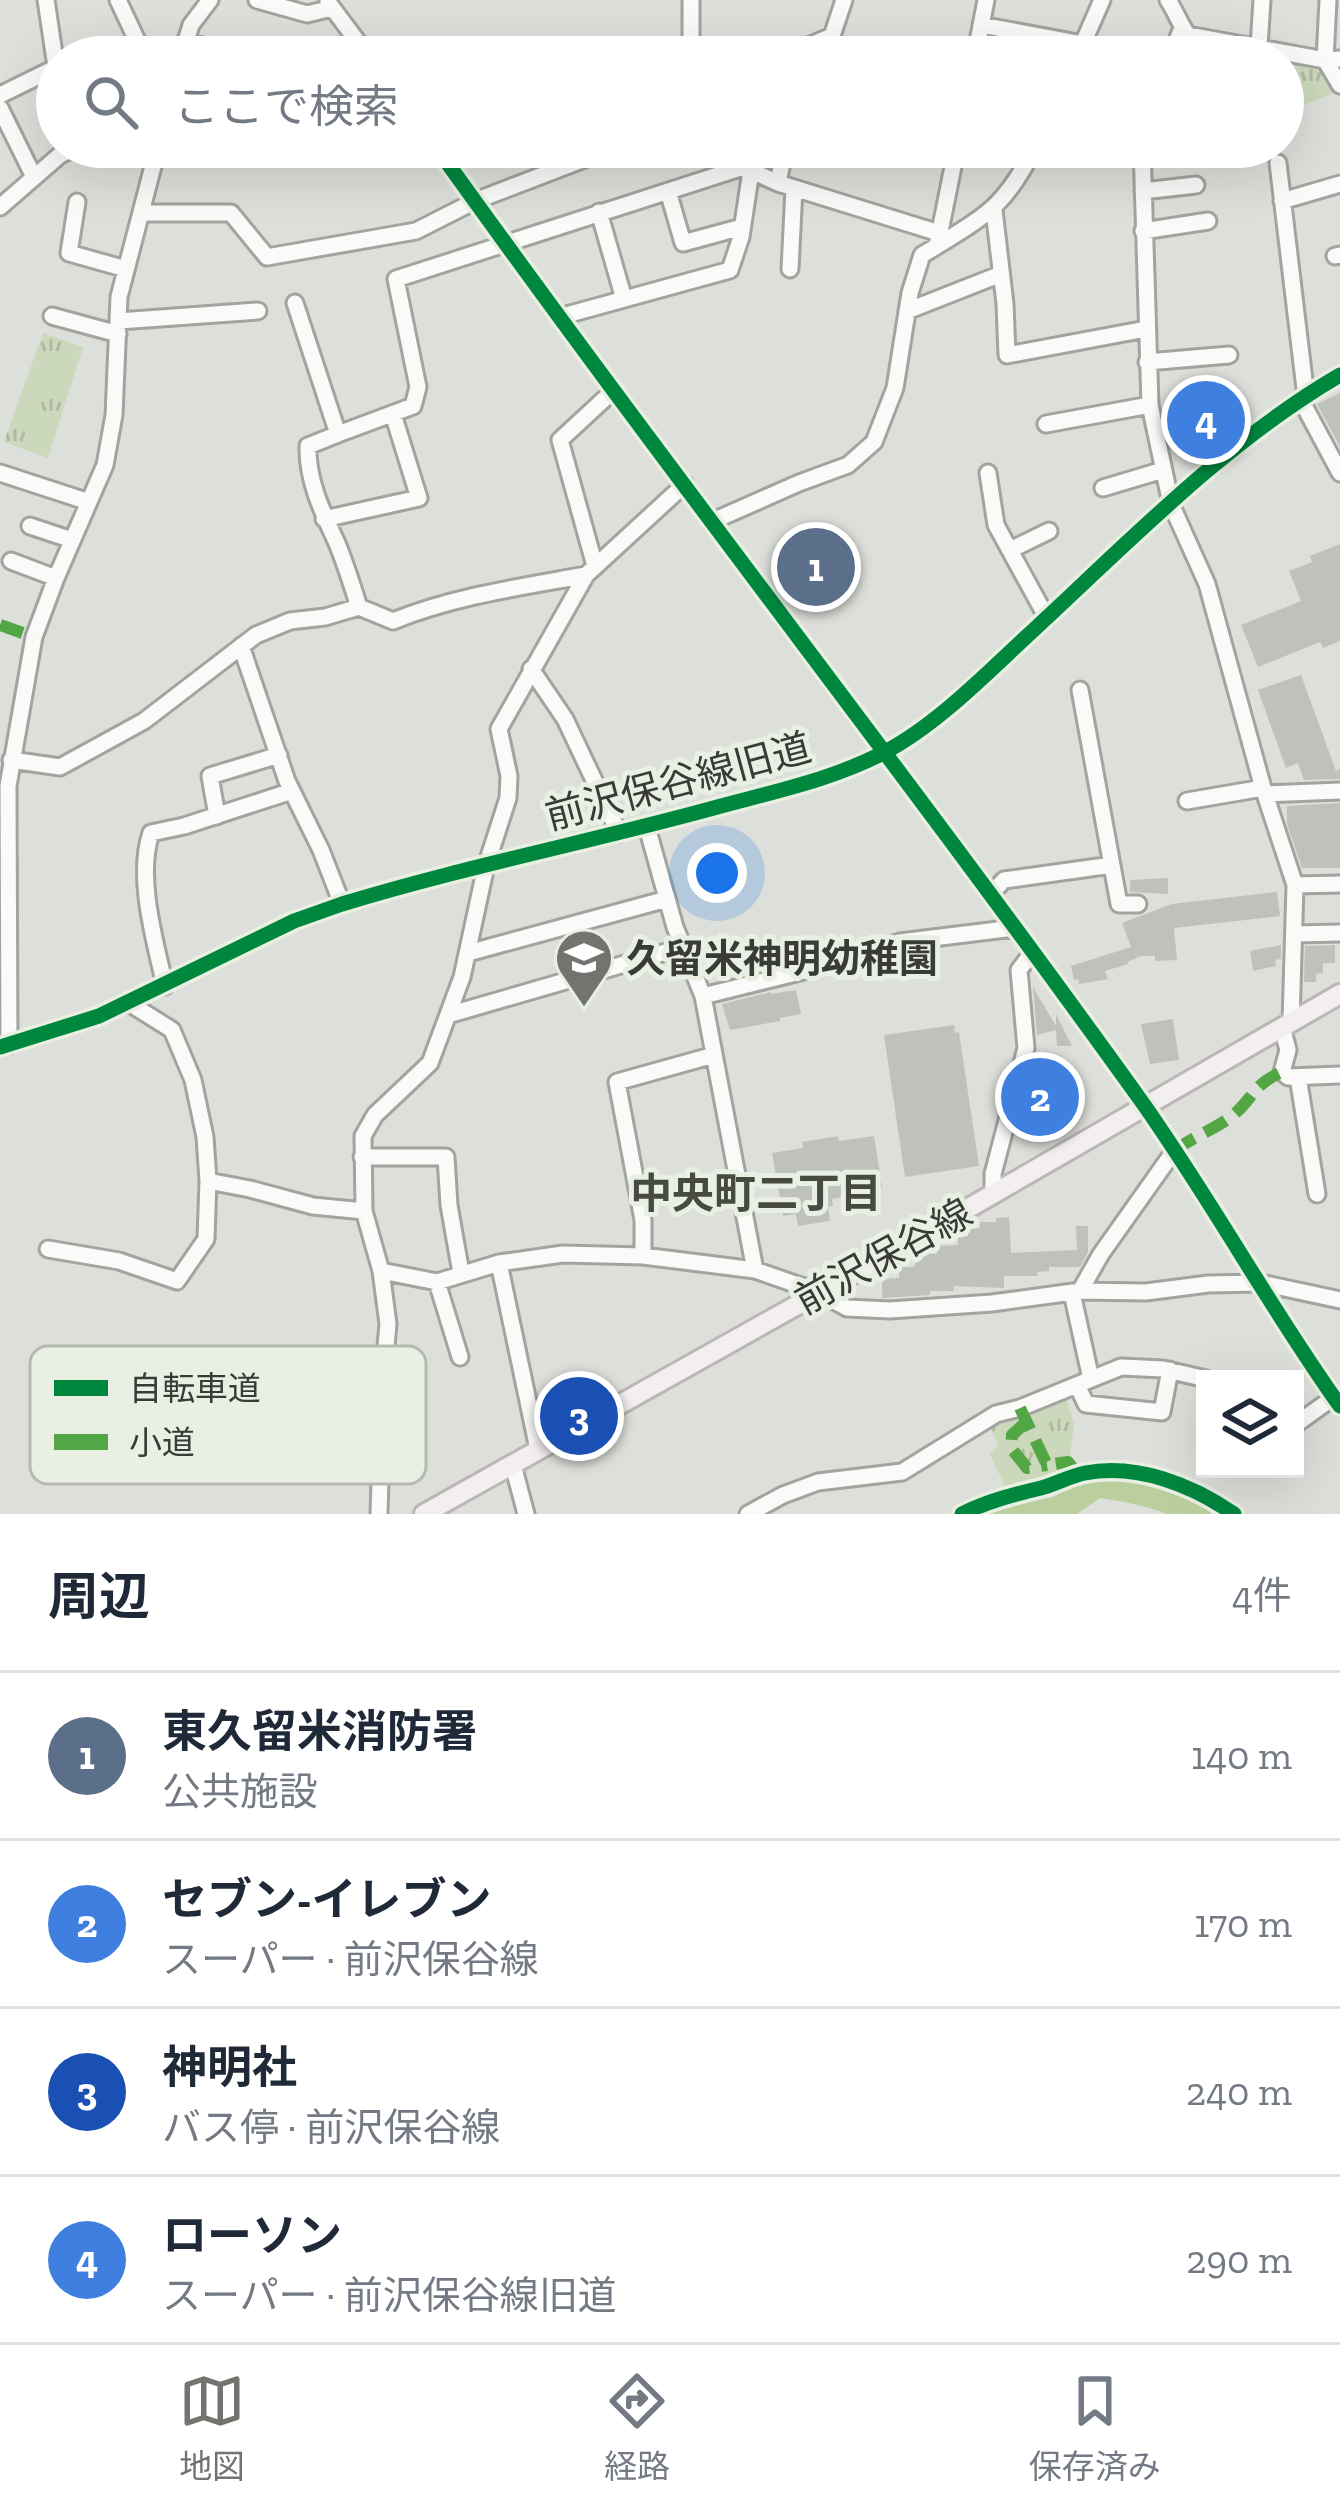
<!DOCTYPE html>
<html lang="ja">
<meta charset="utf-8">
<style>
:root{--surface:#fff;--page:#f6f6f7;--text:#1f2937;--muted:#747a83;--line:#e0e1e3;--accent:#72746f}
body{margin:0;font-family:"Zilla Slab","Noto Sans JP",serif;background:var(--page);color:var(--text)}
.controls{position:absolute;right:36px;bottom:36px;display:grid;overflow:hidden;border-radius:0px;box-shadow:0 12px 48px #0002}
.controls button{width:108px;height:108px;display:grid;place-items:center;padding:0;border:0;border-bottom:3px solid var(--line);background:var(--surface);color:var(--text);font:60px sans-serif}
.you{position:absolute;left:717px;top:873px;width:42px;height:42px;margin:-30px;border:9px solid #fff;border-radius:50%;background:#1a73e8;box-shadow:0 0 0 18px #1a73e833}
.badge{display:grid;place-items:center;width:78px;height:78px;border-radius:50%;background:var(--accent);color:#fff;font-size:39px;font-weight:700}
.pin{position:absolute;translate:-50% -50%;border:6px solid #fff;box-shadow:0 3px 12px #0006}
.list{margin:0;padding:0;list-style:none}
h2{display:flex;justify-content:space-between;align-items:center;height:156px;margin:0;padding:0 48px;font-size:51px}
h2 small{font-size:39px;font-weight:400;color:var(--muted)}
.list li{display:grid;grid-template-columns:78px 1fr auto;gap:36px;align-items:center;box-sizing:border-box;height:168px;padding:0 48px;border-top:3px solid var(--line)}
.list b{display:block;font-size:45px;white-space:nowrap}
.list p{margin:0;font-size:39px;white-space:nowrap;color:var(--muted)}
.list em{font-size:39px;font-style:normal;color:var(--muted)}
.icon{flex:none;width:66px;height:66px;fill:none;stroke:currentColor;stroke-width:2;stroke-linecap:round;stroke-linejoin:round}
.map{position:relative;flex:none;width:1340px;height:1514px;overflow:hidden}
.search{position:absolute;background:var(--surface);box-shadow:0 12px 48px #0002;left:36px;right:36px;top:36px;height:132px;display:flex;align-items:center;gap:30px;box-sizing:border-box;padding:0 42px;border-radius:66px;color:var(--muted);font-size:45px}
.sheet{height:828px;background:var(--surface)}
nav{display:flex;justify-content:space-around;align-items:center;box-sizing:border-box;height:168px;border-top:3px solid var(--line);background:var(--surface);font-size:33px;color:var(--muted)}
nav a{display:grid;justify-items:center;gap:6px}
nav .on{color:var(--accent)}
.map>svg:first-child{display:block}
.park{fill:url(#park-tufts)}
.lines{fill:none;stroke-linecap:round;stroke-linejoin:round}
.river{stroke:#bbcf9e;stroke-width:27}
.building{fill:#bfc1bd}
.minor-casing{stroke:#a2a4a0;stroke-width:21}
.major-casing{stroke:#bdb6b6;stroke-width:24}
.minor{stroke:#fafaf9;stroke-width:15}
.major{stroke:#f3eeef;stroke-width:18}
.quiet{stroke:#53a644;stroke-width:12;stroke-dasharray:24 12;stroke-linecap:butt}
.cycleway-casing{stroke:#eaefe4;stroke-width:22}
.cycleway{stroke:#00873e;stroke-width:15}
.labels{text-anchor:middle;stroke-width:10;stroke-linejoin:round;paint-order:stroke}
.street-label{font-size:39px;fill:#393b36;stroke:#eaefe4}
.poi-label{font-size:39px;font-weight:bold;fill:#393b36;stroke:#eaefe4;text-anchor:start}
.neighbourhood-label{font-size:42px;font-weight:bold;fill:#464a41;stroke:#eaefe4}
.key{fill:#eaefe4;stroke:#b5b9b0;stroke-width:3}
.key-label{font-size:33px;fill:#393b36}
</style>
<div class="map">
<svg width="1340" height="1514" viewBox="0 0 1340 1514">
<defs>
<pattern id="park-tufts" width="24" height="20" patternUnits="userSpaceOnUse" patternTransform="scale(3)"><rect width="24" height="20" fill="#ccd8bb"/><path d="M3 7l-1-3M5 7V3M7 7l1-3M15 17l-1-3M17 17v-4M19 17l1-3" fill="none" stroke="#b0baa1"/></pattern>
</defs>
<rect width="100%" height="100%" fill="#dddfda"/>
<!-- park -->
<path class="park" d="M 1295,63 C 1317,67 1325,73 1334,93 L 1287,111 Z
M 43,333 L 83,347 L 48,458 L 4,442 Z
M 1065,1395 L 1074,1423 L 1070,1456 L 1083,1471 L 1008,1493 L 990,1454 L 998,1446 L 990,1426 L 999,1420 Z"/>
<g class="lines">
<!-- river -->
<path class="river" d="M 988,1514 L 1057,1511 L 1097,1484 C 1132,1489 1166,1495 1197,1514"/>
</g>
<!-- building -->
<path class="building" d="M 1340,393 L 1340,447 L 1317,404 Z
M 1340,544 L 1340,641 L 1323,648 L 1320,642 L 1258,667 L 1241,625 L 1301,601 L 1289,571 L 1312,562 L 1310,556 Z
M 1301,675 L 1336,771 L 1340,769 L 1340,779 L 1304,780 L 1298,763 L 1286,768 L 1258,690 Z
M 1340,803 L 1340,868 L 1302,868 L 1287,824 L 1287,806 Z
M 1168,878 L 1168,894 L 1130,892 L 1130,880 Z
M 1277,892 L 1280,916 L 1174,928 L 1177,960 L 1155,961 L 1155,956 L 1141,956 L 1127,962 L 1128,964 L 1105,971 L 1108,979 L 1079,984 L 1078,979 L 1074,980 L 1071,966 L 1131,947 L 1122,923 L 1172,904 Z
M 1281,945 L 1281,959 L 1275,960 L 1276,966 L 1253,971 L 1250,951 Z
M 1335,945 L 1335,963 L 1323,963 L 1323,973 L 1316,974 L 1316,982 L 1304,982 L 1305,946 Z
M 1033,987 L 1056,1026 L 1056,1014 L 1072,1046 L 1057,1046 L 1056,1030 L 1037,1035 Z
M 796,990 L 801,1014 L 780,1018 L 780,1021 L 730,1030 L 722,1004 L 771,992 L 771,994 Z
M 1173,1019 L 1179,1060 L 1150,1064 L 1141,1024 Z
M 954,1025 L 955,1033 L 959,1032 L 979,1166 L 905,1177 L 884,1035 Z
M 1041,1077 L 1060,1077 L 1068,1092 L 1029,1112 L 1024,1104 L 1029,1085 Z
M 838,1136 L 839,1141 L 874,1136 L 882,1187 L 864,1190 L 865,1193 L 832,1199 L 833,1206 L 828,1207 L 830,1221 L 798,1226 L 796,1214 L 783,1216 L 772,1153 L 803,1148 L 802,1142 Z
M 1009,1217 L 1011,1253 L 1077,1250 L 1076,1226 L 1088,1226 L 1088,1252 L 1080,1267 L 1049,1267 L 1049,1271 L 1037,1272 L 1038,1276 L 1004,1276 L 1004,1288 L 953,1286 L 954,1291 L 930,1291 L 930,1295 L 882,1298 L 882,1279 L 899,1278 L 899,1267 L 914,1267 L 917,1258 L 923,1254 L 937,1254 L 937,1246 L 958,1245 L 958,1236 L 968,1236 L 968,1228 L 980,1228 L 980,1222 L 996,1222 L 996,1218 Z"/>
<g class="lines">
<defs>
<path id="minor" d="M 46,0 L 56,67
M 118,0 L 141,49
M 257,0 L 307,14 L 332,8
M 691,0 L 691,50
M 1168,0 C 1176,12 1180,25 1188,35 L 1325,60 L 1340,59
M 1328,0 L 1325,60 L 1340,85
M 328,2 L 369,57
M 981,25 L 1083,44
M 185,41 L 240,57
M 1259,47 L 1262,0
M 103,57 L 141,49 L 181,57
M 181,57 L 191,25 L 210,0
M 678,57 L 691,50 L 804,48 L 832,36 L 844,0
M 975,57 L 986,0
M 1077,57 L 1102,0
M 1170,57 L 1182,28
M 0,95 L 57,67
M 0,108 L 34,177
M 436,147 C 666,469 911,780 1142,1102 C 1212,1201 1270,1308 1340,1406
M 785,147 L 778,183 L 939,233
M 1142,147 L 1150,405 L 1171,504 L 1207,584 L 1263,788 L 1295,885 L 1291,1023
M 1278,163 L 1306,397
M 668,191 L 683,243 L 742,227
M 1143,191 L 1196,185
M 1282,201 L 1340,184
M 77,202 L 69,253 L 126,269
M 0,207 L 60,155 L 77,147
M 994,210 L 1005,304 L 1007,355 L 1146,329
M 599,212 L 624,299
M 141,213 L 231,213 L 267,257 L 416,231 L 475,201 L 616,147
M 1143,231 L 1208,221
M 937,246 C 990,213 1006,204 1035,147
M 1335,256 L 1340,255
M 790,269 L 794,188
M 295,303 L 338,434 L 413,406 L 418,387 L 396,279 L 743,167 L 778,183
M 907,311 L 1001,274
M 52,316 L 118,334
M 559,317 L 730,270 L 741,237 L 751,171
M 119,321 L 258,311
M 1147,362 L 1229,355
M 1301,400 L 1340,473
M 1046,424 L 1150,405
M 338,434 L 308,446 C 307,480 322,511 336,541 C 345,562 352,585 359,607
M 0,473 L 89,502
M 988,473 L 996,525 L 1047,618
M 1103,488 L 1163,470
M 324,519 L 419,498 L 393,414
M 713,521 L 799,483 L 848,465 L 874,442 L 895,388 L 910,293 L 922,255 L 937,246 L 957,147
M 30,526 L 72,540
M 1010,550 L 1049,531
M 11,561 L 56,578
M 595,566 L 560,440 L 613,391
M 241,646 L 287,781 L 321,850 L 342,904
M 531,669 L 565,719 L 619,833
M 1080,690 L 1119,904 L 1138,904
M 11,760 L 60,767 L 144,721 L 256,635 L 290,621 L 325,617 L 359,607 L 393,621 C 455,596 521,587 586,575
M 1266,794 L 1340,791
M 1187,801 L 1263,788
M 217,816 L 210,776 L 279,755
M 647,827 L 675,927 L 703,996 L 755,1270
M 1295,885 L 1340,884
M 990,895 L 1004,880 L 1112,865
M 1294,934 L 1340,933
M 468,953 L 667,899
M 165,986 C 155,941 136,877 151,833 L 184,826 L 292,791
M 703,996 L 816,968 L 900,942 L 1014,928
M 448,1015 L 683,947
M 1282,1027 L 1288,1050 L 1282,1072 L 1288,1077 L 1340,1075
M 9,1045 L 8,786 L 34,637 L 56,578 L 105,465 L 114,415 L 119,297 L 158,147
M 0,1047 L 99,1016 L 294,921 L 342,904 C 466,866 595,841 721,806 C 776,791 834,779 885,752 C 936,725 984,676 1026,637 C 1125,546 1223,443 1340,375
M 1298,1077 L 1317,1194
M 362,1157 L 446,1157 L 449,1205 L 461,1273
M 208,1181 L 250,1189 L 313,1206 L 364,1211
M 993,1194 L 993,1174 L 1026,1048 L 1019,970 L 1032,953
M 48,1249 L 119,1261 L 177,1281 L 206,1239 L 208,1181 L 205,1137 L 193,1080 L 172,1030 L 129,1003
M 643,1256 L 643,1220 L 617,1082 L 714,1055
M 499,1263 L 538,1449
M 381,1271 L 437,1282 L 499,1263 L 563,1254 L 643,1256 L 755,1270 L 818,1292 L 847,1308 L 890,1310 L 992,1303 L 1080,1291 L 1146,1292 L 1208,1284 L 1261,1283 L 1340,1300
M 437,1282 L 460,1357
M 1080,1291 L 1101,1254 L 1174,1151
M 1072,1293 L 1091,1379
M 1077,1385 L 1086,1404 L 1162,1412 L 1170,1370
M 1295,1425 L 1334,1397
M 513,1465 L 526,1514
M 379,1514 L 383,1379 L 388,1324 L 381,1271 L 364,1211 L 363,1136 L 375,1115 L 430,1063 L 462,977 L 486,866 L 508,798 L 509,776 L 499,729 L 586,575 L 685,484
M 748,1514 L 783,1495 L 818,1482 L 902,1472 L 996,1414 L 1020,1408 L 1121,1367 L 1163,1369 L 1206,1379"/>
<path id="major" d="M 424,1514 L 901,1247 L 1340,994"/>
</defs>
<!-- minor casing -->
<use href="#minor" class="minor-casing"/>
<!-- major casing -->
<use href="#major" class="major-casing"/>
<!-- minor -->
<use href="#minor" class="minor"/>
<!-- major -->
<use href="#major" class="major"/>
<!-- quiet -->
<path class="quiet" d="M 0,625 L 34,637
M 1174,1151 C 1192,1137 1214,1130 1232,1116 C 1254,1098 1252,1085 1282,1072
M 1020,1408 L 1047,1465 L 1068,1462 L 1075,1471
M 1026,1422 L 1012,1435 L 1011,1448 L 1027,1468 L 1047,1465"/>
<defs>
<path id="cycleway" d="M 436,147 C 666,469 911,780 1142,1102 C 1212,1201 1270,1308 1340,1406
M 0,1047 L 99,1016 L 294,921 L 342,904 C 466,866 595,841 721,806 C 776,791 834,779 885,752 C 936,725 984,676 1026,637 C 1125,546 1223,443 1340,375
M 962,1514 C 988,1501 1012,1495 1041,1488 C 1056,1484 1070,1476 1085,1473 C 1137,1463 1192,1485 1234,1514"/>
</defs>
<!-- cycleway casing -->
<use href="#cycleway" class="cycleway-casing"/>
<!-- cycleway -->
<use href="#cycleway" class="cycleway"/>
</g>
<!-- icons -->
<defs>
<symbol id="school-pin" viewBox="-11 -11 22 30"><path d="M0 17L-7.5 6A9.5 9.5 0 1 1 7.5 6Z" fill="#72746f" stroke="#eaefe4"/><path d="M0-5L7-2L0 1L-7-2ZM-4 1L0 2.5L4 1V4Q0 6-4 4Z" fill="#fff"/></symbol>
</defs>
<g fill-rule="evenodd">
<use href="#school-pin" x="551" y="925" width="66" height="90"/>
</g>
<g class="labels">
<!-- street labels -->
<g class="street-label">
<text transform="translate(678 781) rotate(-15)" y="14">前沢保谷線旧道</text>
<text transform="translate(883 1256) rotate(-29)" y="14">前沢保谷線</text>
</g>
<!-- poi labels -->
<g class="poi-label">
<text x="626" y="972">久留米神明幼稚園</text>
</g>
<!-- neighbourhood labels -->
<g class="neighbourhood-label">
<text x="756" y="1208">中央町二丁目</text>
</g>
</g>
<!-- legend -->
<rect x="30" y="1346" width="396" height="138" rx="18" class="key"/>
<rect x="54" y="1380" width="54" height="16" fill="#00873e"/>
<rect x="54" y="1434" width="54" height="16" fill="#53a644"/>
<g class="key-label">
<text x="129" y="1400">自転車道</text>
<text x="129" y="1454">小道</text>
</g>
</svg>
<div class="controls">
<button><svg class="icon" aria-label="layers" viewBox="0 0 24 24"><path d="M12 4l9 5-9 5-9-5zM3 14l9 5 9-5"/></svg></button>
</div>
<div class="you"></div>
<div class="pin badge" style="left:816px;top:567px;background:#5c6f8a">1</div>
<div class="pin badge" style="left:1040px;top:1097px;background:#3f7fe0">2</div>
<div class="pin badge" style="left:579px;top:1416px;background:#1a4fb4">3</div>
<div class="pin badge" style="left:1206px;top:420px;background:#3f7fe0">4</div>
<div class="search"><svg class="icon" aria-label="search" viewBox="0 0 24 24"><circle cx="10" cy="10" r="6"/><path d="M15 15l6 6"/></svg>ここで検索</div>
</div>
<section class="sheet">
<h2>周辺<small>4件</small></h2>
<ul class="list">
<li><span class="badge" style="background:#5c6f8a">1</span><div><b>東久留米消防署</b><p>公共施設</p></div><em>140 m</em></li>
<li><span class="badge" style="background:#3f7fe0">2</span><div><b>セブン-イレブン</b><p>スーパー · 前沢保谷線</p></div><em>170 m</em></li>
<li><span class="badge" style="background:#1a4fb4">3</span><div><b>神明社</b><p>バス停 · 前沢保谷線</p></div><em>240 m</em></li>
<li><span class="badge" style="background:#3f7fe0">4</span><div><b>ローソン</b><p>スーパー · 前沢保谷線旧道</p></div><em>290 m</em></li>
</ul>
</section>
<nav>
<a class="on"><svg class="icon" aria-label="map" viewBox="0 0 24 24"><path d="M3 6l6-2 6 2 6-2v14l-6 2-6-2-6 2zM9 4v14M15 6v14"/></svg>地図</a>
<a><svg class="icon" aria-label="directions" viewBox="0 0 24 24"><path d="M12 3l9 9-9 9-9-9zM9 14v-3h6M13 9l2 2-2 2"/></svg>経路</a>
<a><svg class="icon" aria-label="saved" viewBox="0 0 24 24"><path d="M7 4h10v16l-5-4-5 4z"/></svg>保存済み</a>
</nav>
